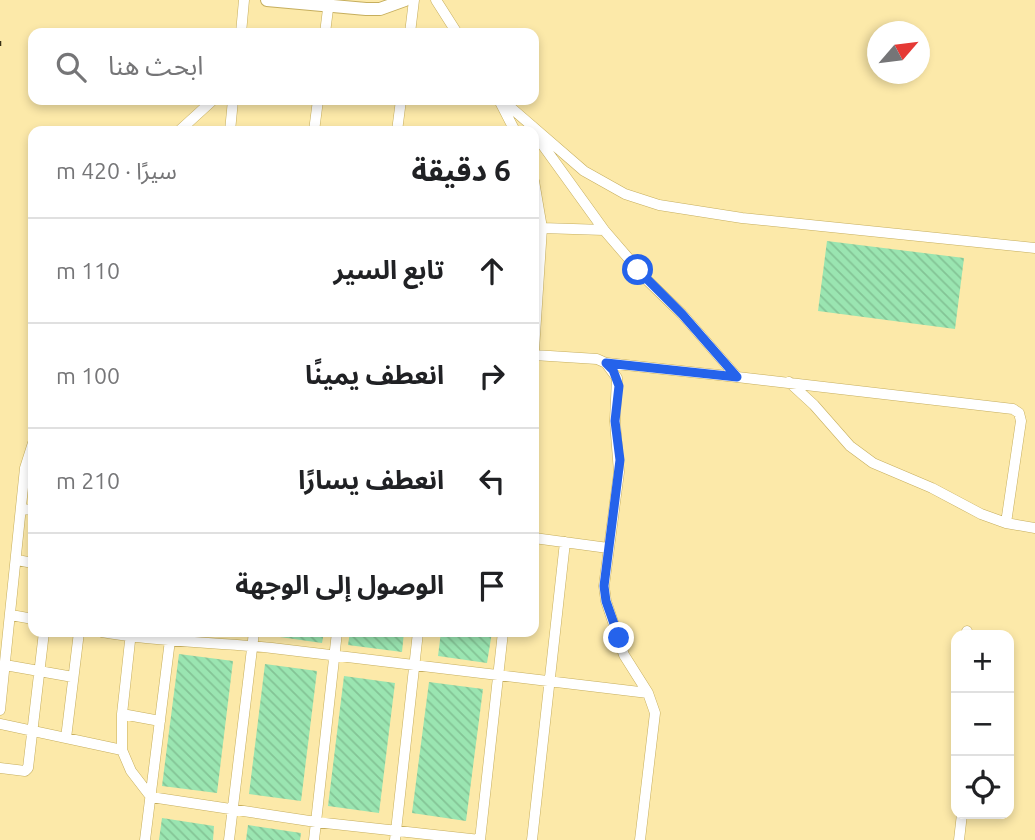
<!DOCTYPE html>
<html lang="ar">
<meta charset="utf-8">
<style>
:root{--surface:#fff;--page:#f6f6f6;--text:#202124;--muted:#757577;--line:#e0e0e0}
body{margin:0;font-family:Ubuntu,"Noto Sans Arabic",sans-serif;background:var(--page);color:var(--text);direction:rtl}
.controls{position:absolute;right:21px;bottom:21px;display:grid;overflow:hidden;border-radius:14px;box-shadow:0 4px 10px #0003}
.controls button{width:63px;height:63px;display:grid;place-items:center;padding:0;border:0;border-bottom:2px solid var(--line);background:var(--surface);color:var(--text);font:35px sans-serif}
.compass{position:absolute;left:867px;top:21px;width:63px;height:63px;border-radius:50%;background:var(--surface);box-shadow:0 4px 10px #0003;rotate:62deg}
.stop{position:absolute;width:21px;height:21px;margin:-16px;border:5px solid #2563eb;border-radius:50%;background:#fff}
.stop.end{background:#2563eb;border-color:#fff;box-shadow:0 2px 7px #0008}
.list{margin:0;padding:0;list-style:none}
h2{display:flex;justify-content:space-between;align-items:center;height:91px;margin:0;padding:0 28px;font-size:30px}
h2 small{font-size:23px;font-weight:400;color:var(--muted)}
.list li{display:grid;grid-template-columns:46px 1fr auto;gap:21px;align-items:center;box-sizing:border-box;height:105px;padding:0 28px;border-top:2px solid var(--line)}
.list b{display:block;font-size:26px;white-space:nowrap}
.list em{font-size:23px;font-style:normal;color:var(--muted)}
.icon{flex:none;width:38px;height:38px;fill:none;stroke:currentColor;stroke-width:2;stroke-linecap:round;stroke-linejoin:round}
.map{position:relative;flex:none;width:1035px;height:840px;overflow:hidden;direction:ltr}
.search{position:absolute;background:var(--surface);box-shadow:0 4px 10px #0003;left:28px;top:28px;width:511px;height:77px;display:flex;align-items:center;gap:18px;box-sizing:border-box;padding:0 24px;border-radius:14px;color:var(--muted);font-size:26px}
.panel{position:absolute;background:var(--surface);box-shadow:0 4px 10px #0003;left:28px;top:126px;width:511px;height:511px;border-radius:14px;direction:rtl}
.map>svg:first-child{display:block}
.building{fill:url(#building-back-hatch)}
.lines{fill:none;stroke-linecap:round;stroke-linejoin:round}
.minor-casing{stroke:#c6ae5d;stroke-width:11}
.major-casing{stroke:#c6ae5d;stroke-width:14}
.minor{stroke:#fff;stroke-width:10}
.major{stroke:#fff;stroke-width:12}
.rail{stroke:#3a3116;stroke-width:2.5;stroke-dasharray:12 12;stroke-linecap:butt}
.route{stroke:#2563eb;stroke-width:9}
</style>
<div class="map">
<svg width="1035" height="840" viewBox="0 0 1035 840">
<defs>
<pattern id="building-back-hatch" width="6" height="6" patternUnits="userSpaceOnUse" patternTransform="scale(1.75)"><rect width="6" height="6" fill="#9ae5b1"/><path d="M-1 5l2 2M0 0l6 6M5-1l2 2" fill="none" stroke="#84c496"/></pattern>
</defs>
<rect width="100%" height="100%" fill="#fce9a9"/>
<!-- building -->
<path class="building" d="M 827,241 L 964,258 L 955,329 L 818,311 Z
M 274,632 L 324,632 L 322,643 L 273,636 Z
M 350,632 L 404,632 L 402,652 L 348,645 Z
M 441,632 L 492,632 L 487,663 L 438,656 Z
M 179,654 L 233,661 L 217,793 L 162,786 Z
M 265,664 L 317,671 L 301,801 L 249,794 Z
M 344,676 L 395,683 L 379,813 L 328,806 Z
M 429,682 L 483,689 L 466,821 L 412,813 Z
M 162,818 L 214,826 L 213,840 L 159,840 Z
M 248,825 L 301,833 L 300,840 L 246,840 Z"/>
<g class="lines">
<defs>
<path id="minor" d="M 436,0 L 457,33
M 241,33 L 244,0
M 325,33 L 329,1
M 410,33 L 414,0
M 499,100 L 515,131
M 502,100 L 584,171 L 625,194 L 659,205 L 742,218 L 1035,248
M 179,131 L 213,100
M 230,131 L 233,100
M 314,131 L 318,100
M 397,131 L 401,100
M 534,133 L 604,230 L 648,281 L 682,314 L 737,377 L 1013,409 L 1019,413 L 1021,421 L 1006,523
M 534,181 L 542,228 L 534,350
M 542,228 L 604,230
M 534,355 L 597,359 L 606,363 L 617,378 L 615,421 L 619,472 L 604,586 L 606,601 L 624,655 L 648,693 L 655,713 L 640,840
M 607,363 L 737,377
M 789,382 L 814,405 L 850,446 L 873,463 L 932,488 L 981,514 L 1006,523 L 1035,528
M 22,509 L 33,510
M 534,538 L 608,548
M 17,560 L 33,563
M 11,615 L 33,619
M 967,631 L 968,635
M 102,632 C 158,642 216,642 272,648 C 398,663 523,679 648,693
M 131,632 L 122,714 L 122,750 L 131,771 L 151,797 L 316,822 L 480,840
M 5,665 L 73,677
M 0,710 L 25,468 L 33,443
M 122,714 L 160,721
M 0,724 L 122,750
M 66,738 L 79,632
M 0,768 L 25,771 L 28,768 L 44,632
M 145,840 L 171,632
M 229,840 L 254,632
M 314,840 L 337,632
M 395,840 L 418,632
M 480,840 L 503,632
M 532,840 L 565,542
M 959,840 L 962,814"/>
<path id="major" d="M 267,0 L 366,9 L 380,9 L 405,0"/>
</defs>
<!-- minor casing -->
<use href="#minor" class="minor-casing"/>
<!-- major casing -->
<use href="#major" class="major-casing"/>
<!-- minor -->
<use href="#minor" class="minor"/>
<!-- major -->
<use href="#major" class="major"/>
<!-- rail -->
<path class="rail" d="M 0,41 L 0,46"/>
</g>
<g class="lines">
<!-- route -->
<path class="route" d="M 619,638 L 606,601 L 604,586 L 620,460 L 615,421 L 619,386 L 613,370 L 606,363 L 737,377 L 682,314 L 638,270"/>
</g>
</svg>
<div class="controls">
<button>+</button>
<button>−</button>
<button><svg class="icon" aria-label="locate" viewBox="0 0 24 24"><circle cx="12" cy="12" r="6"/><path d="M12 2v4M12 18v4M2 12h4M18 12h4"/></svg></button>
</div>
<svg class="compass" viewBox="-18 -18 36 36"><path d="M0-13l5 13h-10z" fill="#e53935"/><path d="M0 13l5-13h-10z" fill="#757577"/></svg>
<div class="stop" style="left:638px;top:270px"></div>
<div class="stop end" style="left:619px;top:638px"></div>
<div class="search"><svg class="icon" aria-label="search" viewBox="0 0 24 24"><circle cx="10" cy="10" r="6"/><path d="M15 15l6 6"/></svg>ابحث هنا</div>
<section class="panel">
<h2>6 دقيقة<small>سيرًا · 420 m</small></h2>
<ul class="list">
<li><svg class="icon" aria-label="ahead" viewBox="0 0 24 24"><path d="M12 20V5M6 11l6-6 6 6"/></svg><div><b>تابع السير</b></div><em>110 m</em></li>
<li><svg class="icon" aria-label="right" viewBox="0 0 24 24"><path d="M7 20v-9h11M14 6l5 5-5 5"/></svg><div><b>انعطف يمينًا</b></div><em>100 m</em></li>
<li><svg class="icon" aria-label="left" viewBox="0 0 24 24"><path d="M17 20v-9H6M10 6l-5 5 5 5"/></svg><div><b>انعطف يسارًا</b></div><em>210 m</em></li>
<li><svg class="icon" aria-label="arrive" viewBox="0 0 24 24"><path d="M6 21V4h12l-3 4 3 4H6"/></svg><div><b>الوصول إلى الوجهة</b></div></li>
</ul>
</section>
</div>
